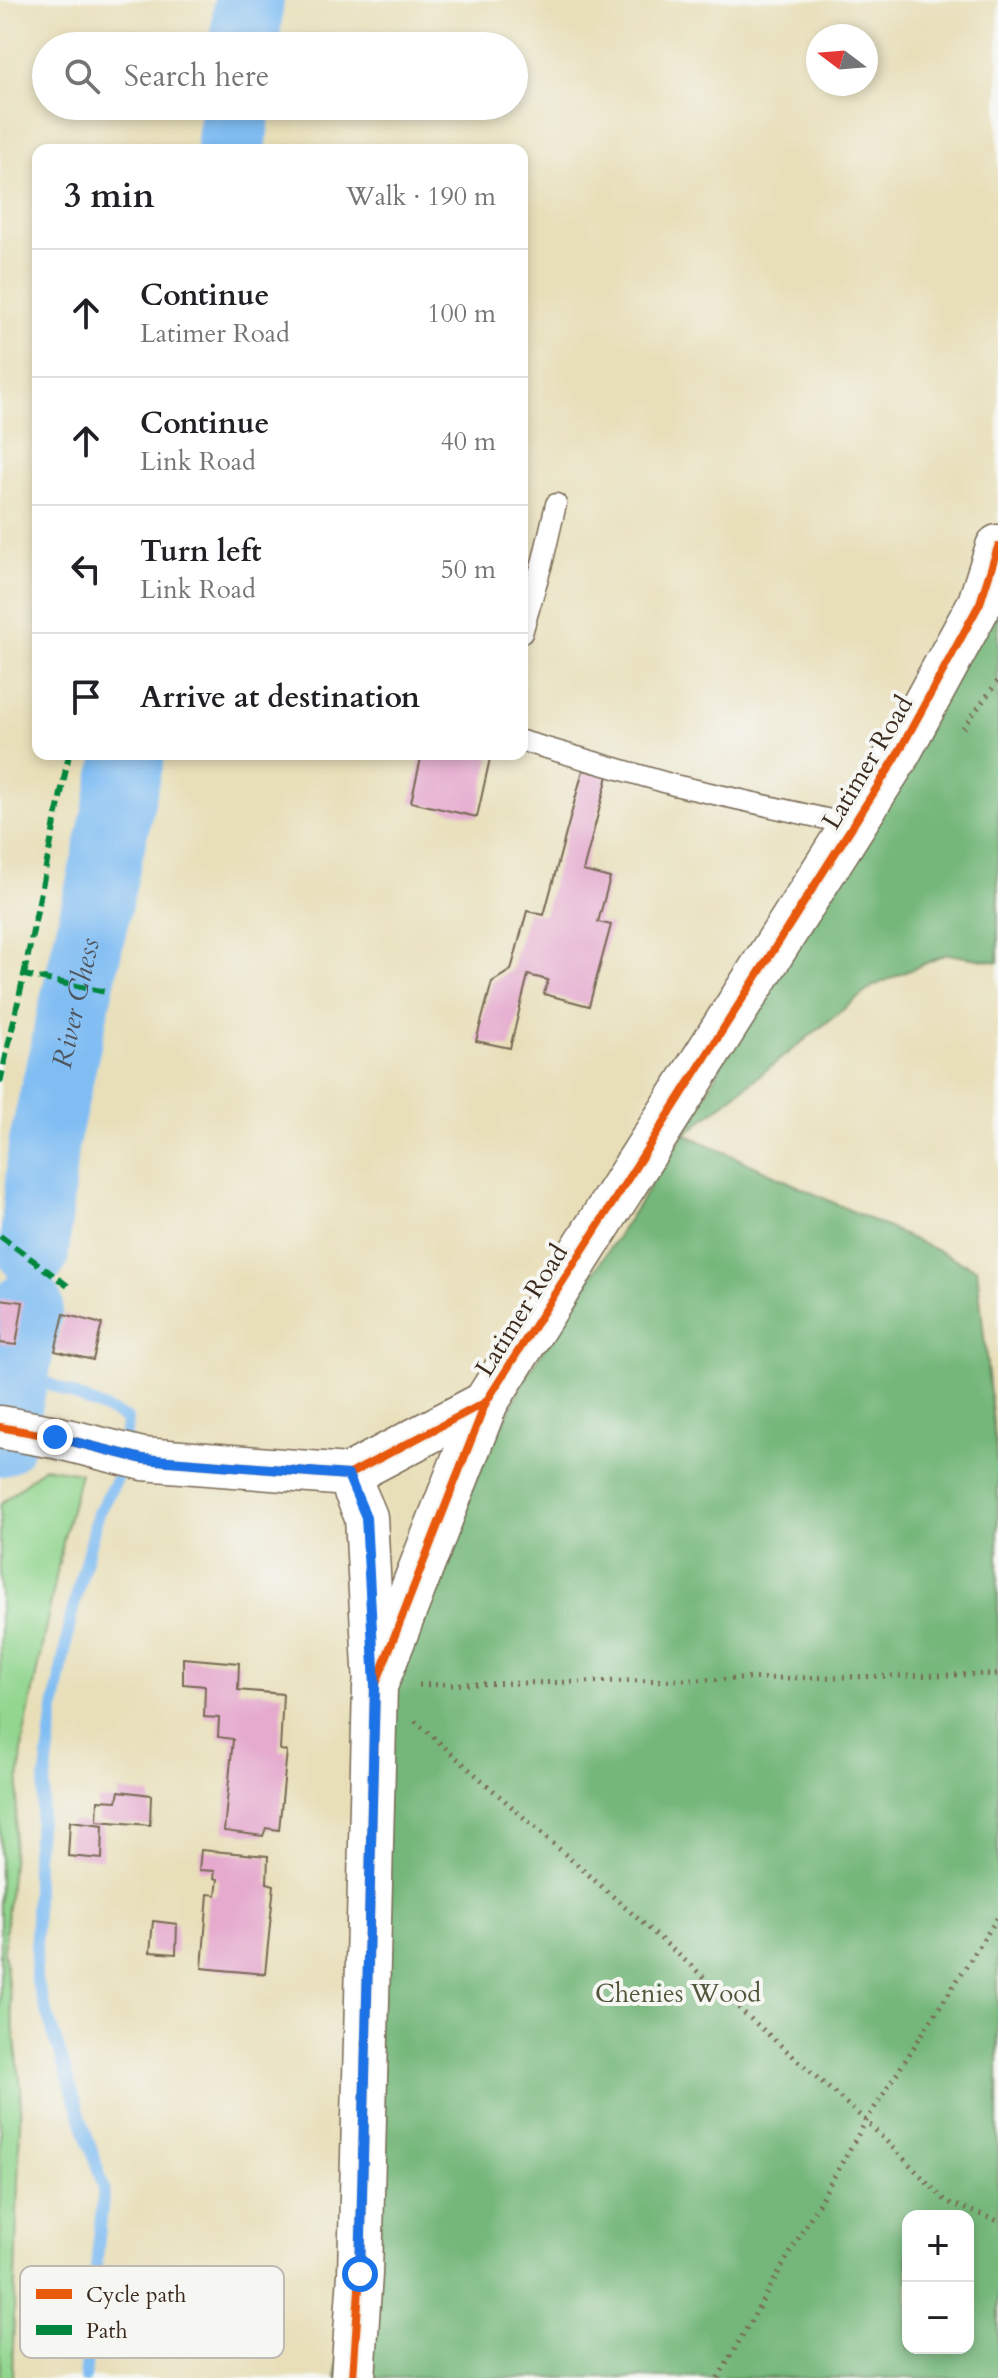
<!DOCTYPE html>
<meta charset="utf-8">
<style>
:root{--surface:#fff;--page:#f6f6f6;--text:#202124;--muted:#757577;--line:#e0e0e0}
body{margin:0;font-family:Cardo,serif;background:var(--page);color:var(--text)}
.controls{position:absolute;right:24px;bottom:24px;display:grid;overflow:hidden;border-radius:16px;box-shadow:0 4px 12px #0003}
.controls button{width:72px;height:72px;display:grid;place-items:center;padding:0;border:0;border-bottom:2px solid var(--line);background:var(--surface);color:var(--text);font:40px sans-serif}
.compass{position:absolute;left:806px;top:24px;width:72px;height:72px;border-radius:50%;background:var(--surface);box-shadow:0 4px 12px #0003;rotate:286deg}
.stop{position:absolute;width:24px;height:24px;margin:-18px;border:6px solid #1a73e8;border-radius:50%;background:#fff}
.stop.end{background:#1a73e8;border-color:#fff;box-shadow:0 2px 8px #0008}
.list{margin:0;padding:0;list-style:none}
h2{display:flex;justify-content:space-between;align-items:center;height:104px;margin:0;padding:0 32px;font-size:34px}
h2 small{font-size:26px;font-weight:400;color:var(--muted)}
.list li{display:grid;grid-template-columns:52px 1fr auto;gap:24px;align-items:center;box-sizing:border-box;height:128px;padding:0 32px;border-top:2px solid var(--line)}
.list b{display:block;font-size:30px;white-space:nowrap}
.list p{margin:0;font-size:26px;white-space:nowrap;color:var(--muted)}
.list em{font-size:26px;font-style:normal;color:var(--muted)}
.icon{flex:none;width:44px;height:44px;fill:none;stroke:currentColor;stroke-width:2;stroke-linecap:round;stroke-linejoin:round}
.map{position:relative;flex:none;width:998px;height:2378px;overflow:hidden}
.search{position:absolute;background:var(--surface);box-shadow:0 4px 12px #0003;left:32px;top:32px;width:496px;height:88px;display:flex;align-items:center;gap:20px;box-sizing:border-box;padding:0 28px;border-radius:44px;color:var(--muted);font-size:30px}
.panel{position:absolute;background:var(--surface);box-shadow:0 4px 12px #0003;left:32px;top:144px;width:496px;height:616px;border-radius:16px}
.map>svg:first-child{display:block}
.green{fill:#92d68f;stroke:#668056;stroke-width:2}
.forest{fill:#75b77a;stroke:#58704c;stroke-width:2;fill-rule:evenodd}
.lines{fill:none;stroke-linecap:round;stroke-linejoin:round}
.stream{stroke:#80bdf3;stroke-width:12}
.river{stroke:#80bdf3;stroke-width:70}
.building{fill:#e5aace}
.service-casing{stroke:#786954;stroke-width:23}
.minor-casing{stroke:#786954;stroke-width:45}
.tertiary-casing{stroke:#786954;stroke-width:47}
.path{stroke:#786954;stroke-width:5;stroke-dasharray:2 6;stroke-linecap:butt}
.service{stroke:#fff;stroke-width:20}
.minor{stroke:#fff;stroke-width:42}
.tertiary{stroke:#fff;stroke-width:44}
.quiet{stroke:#00873e;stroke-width:6;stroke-dasharray:12 6;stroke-linecap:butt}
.cycleway-casing{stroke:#f6f6f2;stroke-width:13}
.cycleway{stroke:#e8590c;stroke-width:8}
.route{stroke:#1a73e8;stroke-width:10}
.labels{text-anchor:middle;stroke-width:8;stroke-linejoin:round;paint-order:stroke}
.street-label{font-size:26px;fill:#3b2a1e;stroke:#f6f6f2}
.park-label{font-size:26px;fill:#51553a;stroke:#f6f6f2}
.water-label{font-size:28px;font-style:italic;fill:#50565e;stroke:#f6f6f2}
.key{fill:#f6f6f2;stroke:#beb9b2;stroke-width:2}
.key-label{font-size:22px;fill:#3b2a1e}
</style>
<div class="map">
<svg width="998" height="2378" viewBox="0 0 998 2378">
<rect width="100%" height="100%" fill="#f6f6f2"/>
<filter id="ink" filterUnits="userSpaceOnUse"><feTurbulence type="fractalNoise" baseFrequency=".0125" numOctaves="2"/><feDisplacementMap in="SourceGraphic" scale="16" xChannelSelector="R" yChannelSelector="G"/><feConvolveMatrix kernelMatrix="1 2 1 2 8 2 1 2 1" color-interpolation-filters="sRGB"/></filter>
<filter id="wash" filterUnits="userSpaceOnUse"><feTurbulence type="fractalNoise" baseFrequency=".006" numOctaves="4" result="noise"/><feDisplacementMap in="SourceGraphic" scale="32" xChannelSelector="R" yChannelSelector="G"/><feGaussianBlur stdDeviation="1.8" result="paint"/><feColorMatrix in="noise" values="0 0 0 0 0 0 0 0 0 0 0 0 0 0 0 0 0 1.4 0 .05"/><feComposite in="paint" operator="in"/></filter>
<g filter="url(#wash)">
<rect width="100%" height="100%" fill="#e8dfb9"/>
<!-- green -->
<path class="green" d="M 44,1467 L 80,1473 L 64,1537 L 23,1740 L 4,1951 L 21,2088 L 12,2378 L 0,2378 L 0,1505 Z"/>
<!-- forest -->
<path class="forest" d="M 998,581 L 998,962 L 947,954 L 873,986 L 685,1134 L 977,1269 L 998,1471 L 998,2378 L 337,2378 L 375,1686 L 525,1378 L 684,1134 L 749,1013 ZM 908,2216 L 968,2216 L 968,2348 L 908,2348 Z"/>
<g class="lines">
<!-- stream -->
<path class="stream" d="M 30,1295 L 48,1315 L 40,1348 L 43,1381 L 127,1419 L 123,1468 L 98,1513 L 71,1617 L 54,1710 L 36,1853 L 36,1980 L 104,2188 L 85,2378"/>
<!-- river -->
<g class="river">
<path d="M 244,46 L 249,0"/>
<path d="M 231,150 L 236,106"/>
<path id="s1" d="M 34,1253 L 43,1147 L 130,754"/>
<path d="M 0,1441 L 28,1306"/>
</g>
</g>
<g id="blocks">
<!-- building -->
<path class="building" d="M 422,754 L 491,754 L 477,817 L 411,802 Z
M 583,770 L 608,776 L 583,871 L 610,878 L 598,922 L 611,925 L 589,1006 L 544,994 L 548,980 L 528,975 L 510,1048 L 476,1041 L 492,982 L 511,970 L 527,911 L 544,915 Z
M 0,1299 L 23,1302 L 16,1345 L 0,1343 Z
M 64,1314 L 102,1324 L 93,1360 L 55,1351 Z
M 183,1658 L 239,1663 L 238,1690 L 283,1694 L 280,1750 L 287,1751 L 279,1830 L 266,1828 L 263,1836 L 224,1831 L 233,1739 L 218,1737 L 219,1718 L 204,1717 L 205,1686 L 183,1684 Z
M 119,1791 L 151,1795 L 150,1825 L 97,1821 L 98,1800 L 117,1801 Z
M 70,1821 L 103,1825 L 102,1859 L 68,1856 Z
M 201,1850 L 268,1856 L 267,1883 L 274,1885 L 265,1974 L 202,1968 L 208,1894 L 216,1895 L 218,1879 L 214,1878 L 215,1871 L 199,1870 Z
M 153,1921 L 177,1924 L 176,1954 L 150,1952 Z"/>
</g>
</g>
<g filter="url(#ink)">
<use href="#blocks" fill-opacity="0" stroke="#786954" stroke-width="2"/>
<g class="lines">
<defs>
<path id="service" d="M 522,633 L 543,560 L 556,504
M 522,741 L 674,785 L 853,825"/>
<path id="minor" d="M 0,1427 L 55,1437 L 143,1459 L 348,1475 L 486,1402
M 348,1475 L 366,1517 L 375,1686"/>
<path id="tertiary" d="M 353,2378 L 360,2274 L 375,1686 L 486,1402 L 895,759 L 980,603 L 998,547"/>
</defs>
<!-- service casing -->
<use href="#service" class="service-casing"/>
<!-- minor casing -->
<use href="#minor" class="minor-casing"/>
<!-- tertiary casing -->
<use href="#tertiary" class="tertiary-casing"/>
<!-- path -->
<path class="path" d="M 963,728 L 998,681
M 419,1685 L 998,1674
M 415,1721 L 866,2121 L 947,2202 L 998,2221
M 718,2378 L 866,2121 L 998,1917"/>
<!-- service -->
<use href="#service" class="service"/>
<!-- minor -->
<use href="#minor" class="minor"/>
<!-- tertiary -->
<use href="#tertiary" class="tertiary"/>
<!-- quiet -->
<path class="quiet" d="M 24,975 L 69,754
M 0,1083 L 24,975 L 106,992
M 0,1236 L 72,1289"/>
<defs>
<path id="cycleway" d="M 0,1427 L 55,1437 L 143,1459 L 348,1475 L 486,1402
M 353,2378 L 360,2274 L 375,1686 L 486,1402 L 895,759 L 980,603 L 998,547"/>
</defs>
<!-- cycleway casing -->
<use href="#cycleway" class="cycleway-casing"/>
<!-- cycleway -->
<use href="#cycleway" class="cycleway"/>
</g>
</g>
<g class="lines" filter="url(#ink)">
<!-- route -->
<path class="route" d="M 55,1437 L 143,1459 L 348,1475 L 366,1517 L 375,1686 L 360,2274"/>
</g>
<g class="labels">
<!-- street labels -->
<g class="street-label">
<text transform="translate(867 762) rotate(-59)" y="9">Latimer Road</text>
<text transform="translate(521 1310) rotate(-58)" y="9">Latimer Road</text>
</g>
<!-- park labels -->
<g class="park-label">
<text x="678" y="2002">Chenies Wood</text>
</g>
<!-- water labels -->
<g class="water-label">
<text dy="10" stroke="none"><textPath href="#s1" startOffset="254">River Chess</textPath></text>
</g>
</g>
<!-- legend -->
<rect x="20" y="2266" width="264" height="92" rx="12" class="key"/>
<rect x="36" y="2289" width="36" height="10" fill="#e8590c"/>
<rect x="36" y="2325" width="36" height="10" fill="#00873e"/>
<g class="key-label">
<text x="86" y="2302">Cycle path</text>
<text x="86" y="2338">Path</text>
</g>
</svg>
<div class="controls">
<button>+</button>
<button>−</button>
</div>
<svg class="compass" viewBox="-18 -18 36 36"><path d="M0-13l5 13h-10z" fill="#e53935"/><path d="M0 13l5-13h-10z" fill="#757577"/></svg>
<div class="stop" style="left:360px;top:2274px"></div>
<div class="stop end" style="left:55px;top:1437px"></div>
<div class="search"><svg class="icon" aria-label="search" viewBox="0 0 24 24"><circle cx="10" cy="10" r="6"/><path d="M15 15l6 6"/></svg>Search here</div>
<section class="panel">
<h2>3 min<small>Walk · 190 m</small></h2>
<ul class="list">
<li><svg class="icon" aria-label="ahead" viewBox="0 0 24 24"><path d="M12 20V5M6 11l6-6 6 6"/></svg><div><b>Continue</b><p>Latimer Road</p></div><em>100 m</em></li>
<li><svg class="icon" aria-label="ahead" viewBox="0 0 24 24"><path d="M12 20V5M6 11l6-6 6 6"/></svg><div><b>Continue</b><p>Link Road</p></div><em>40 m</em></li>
<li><svg class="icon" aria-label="left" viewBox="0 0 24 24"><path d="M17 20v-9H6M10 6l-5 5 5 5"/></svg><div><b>Turn left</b><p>Link Road</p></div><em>50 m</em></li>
<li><svg class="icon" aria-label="arrive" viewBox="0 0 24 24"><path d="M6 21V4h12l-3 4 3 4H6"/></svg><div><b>Arrive at destination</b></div></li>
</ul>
</section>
</div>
